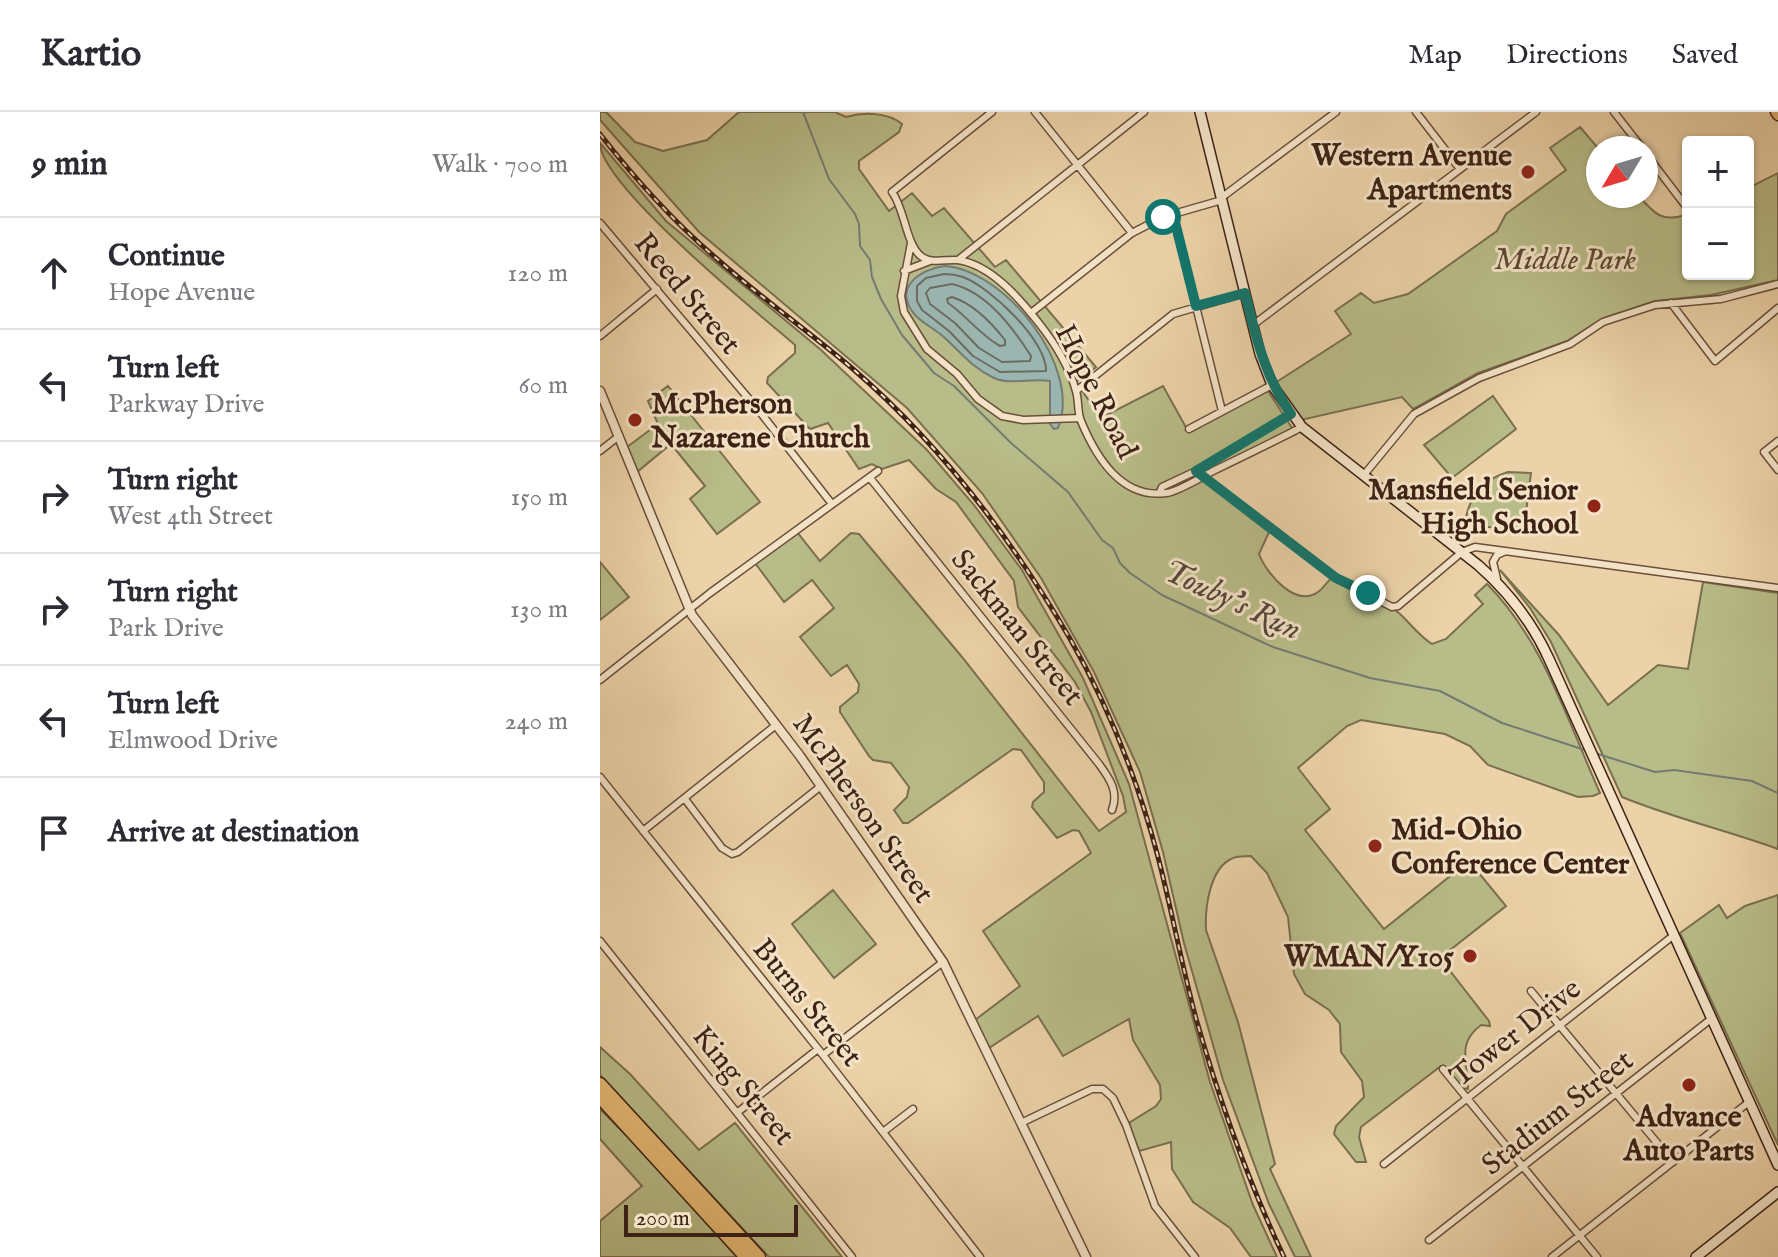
<!DOCTYPE html>
<meta charset="utf-8">
<style>
:root{--surface:#fff;--page:#f2f2f3;--text:#2b2b33;--muted:#7c7c81;--line:#e1e1e2}
body{margin:0;font-family:"IM FELL English",serif;background:var(--page);color:var(--text)}
.controls{position:absolute;right:24px;top:24px;display:grid;overflow:hidden;border-radius:8px;box-shadow:0 2px 6px #0004}
.controls button{width:72px;height:72px;display:grid;place-items:center;padding:0;border:0;border-bottom:2px solid var(--line);background:var(--surface);color:var(--text);font:40px sans-serif}
.compass{position:absolute;left:986px;top:24px;width:72px;height:72px;border-radius:50%;background:var(--surface);box-shadow:0 2px 6px #0004;rotate:232deg}
.scale{position:absolute;left:24px;bottom:20px;width:174px;box-sizing:border-box;padding-left:8px;border:4px solid #3d2215;border-top:0;font-size:22px;line-height:28px;white-space:nowrap;color:#3d2215;-webkit-text-stroke:6px #f3e2c6;paint-order:stroke}
.stop{position:absolute;width:24px;height:24px;margin:-18px;border:6px solid #0f766e;border-radius:50%;background:#fff}
.stop.end{background:#0f766e;border-color:#fff;box-shadow:0 2px 8px #0008}
.list{margin:0;padding:0;list-style:none}
h2{display:flex;justify-content:space-between;align-items:center;height:104px;margin:0;padding:0 32px;font-size:34px}
h2 small{font-size:26px;font-weight:400;color:var(--muted)}
.list li{display:grid;grid-template-columns:52px 1fr auto;gap:24px;align-items:center;box-sizing:border-box;height:112px;padding:0 32px;border-top:2px solid var(--line)}
.list b{display:block;font-size:30px;white-space:nowrap}
.list p{margin:0;font-size:26px;white-space:nowrap;color:var(--muted)}
.list em{font-size:26px;font-style:normal;color:var(--muted)}
.icon{flex:none;width:44px;height:44px;fill:none;stroke:currentColor;stroke-width:2;stroke-linecap:round;stroke-linejoin:round}
.map{position:relative;flex:none;width:1178px;height:1145px;overflow:hidden}
header{display:flex;align-items:center;gap:48px;box-sizing:border-box;height:112px;padding:0 40px;background:var(--surface);border-bottom:2px solid var(--line)}
header strong{font-size:38px}
nav{display:flex;gap:44px;margin-inline-start:auto;font-size:28px}
main{display:flex}
aside{flex:1;background:var(--surface)}
.map>svg:first-child{display:block}
.green{fill:#b8bc88;stroke:#7a6f4e;stroke-width:2}
.water{fill:#9bb6b0;stroke:#757b72;stroke-width:2}
.lines{fill:none;stroke-linecap:round;stroke-linejoin:round}
.shore{stroke:#6c6c62;stroke-width:2}
.stream{stroke:#757b72;stroke-width:2}
.minor-casing{stroke:#694e3a;stroke-width:9}
.tertiary-casing{stroke:#694e3a;stroke-width:11}
.secondary-casing{stroke:#3d2215;stroke-width:12}
.primary-casing{stroke:#3d2215;stroke-width:13}
.motorway-casing{stroke:#3d2215;stroke-width:15}
.minor{stroke:#f3e2c6;stroke-width:6}
.tertiary{stroke:#f3e2c6;stroke-width:8}
.secondary{stroke:#f3e2c6;stroke-width:9}
.primary{stroke:#e6b974;stroke-width:10}
.motorway{stroke:#e6b974;stroke-width:12}
.rail-casing{stroke:#3d2215;stroke-width:5}
.rail{stroke:#f3e2c6;stroke-width:2;stroke-dasharray:6;stroke-linecap:butt}
.route{stroke:#0f766e;stroke-width:10}
.poi-dot{fill:#8f2418;stroke:#f3e2c6;stroke-width:3}
.labels{text-anchor:middle;stroke-width:6;stroke-linejoin:round;paint-order:stroke}
.poi-label{font-size:30px;font-weight:bold;fill:#3d2215;stroke:#f3e2c6;text-anchor:end}
.park-label{font-size:30px;font-style:italic;fill:#5c4832;stroke:#f3e2c6}
.street-label{font-size:30px;fill:#3d2215;stroke:#f3e2c6}
.water-label{font-size:32px;font-style:italic;fill:#54473c;stroke:#f3e2c6}
</style>
<header>
<strong>Kartio</strong>
<nav><a>Map</a><a>Directions</a><a>Saved</a></nav>
</header>
<main>
<aside>
<h2>9 min<small>Walk · 700 m</small></h2>
<ul class="list">
<li><svg class="icon" aria-label="ahead" viewBox="0 0 24 24"><path d="M12 20V5M6 11l6-6 6 6"/></svg><div><b>Continue</b><p>Hope Avenue</p></div><em>120 m</em></li>
<li><svg class="icon" aria-label="left" viewBox="0 0 24 24"><path d="M17 20v-9H6M10 6l-5 5 5 5"/></svg><div><b>Turn left</b><p>Parkway Drive</p></div><em>60 m</em></li>
<li><svg class="icon" aria-label="right" viewBox="0 0 24 24"><path d="M7 20v-9h11M14 6l5 5-5 5"/></svg><div><b>Turn right</b><p>West 4th Street</p></div><em>150 m</em></li>
<li><svg class="icon" aria-label="right" viewBox="0 0 24 24"><path d="M7 20v-9h11M14 6l5 5-5 5"/></svg><div><b>Turn right</b><p>Park Drive</p></div><em>130 m</em></li>
<li><svg class="icon" aria-label="left" viewBox="0 0 24 24"><path d="M17 20v-9H6M10 6l-5 5 5 5"/></svg><div><b>Turn left</b><p>Elmwood Drive</p></div><em>240 m</em></li>
<li><svg class="icon" aria-label="arrive" viewBox="0 0 24 24"><path d="M6 21V4h12l-3 4 3 4H6"/></svg><div><b>Arrive at destination</b></div></li>
</ul>
</aside>
<div class="map">
<svg width="1178" height="1145" viewBox="0 0 1178 1145">
<rect width="100%" height="100%" fill="#ecd2a8"/>
<filter id="stains"><feTurbulence type="fractalNoise" baseFrequency=".0025" numOctaves="4"/><feColorMatrix values="0 0 0 0 .2 0 0 0 0 .09 0 0 0 0 .02 0 0 0 .5 -.17"/></filter>
<radialGradient id="worn" r=".72"><stop offset=".6" stop-color="#630" stop-opacity="0"/><stop offset="1" stop-color="#630" stop-opacity=".3"/></radialGradient>
<!-- green -->
<path class="green" d="M 0,0 L 6,0 L 35,30 L 63,39 L 107,28 L 139,0 L 235,0 L 246,5 C 263,0 288,0 302,12 L 299,20 L 259,49 L 259,57 L 289,99 L 312,81 L 332,104 L 344,96 L 395,155 L 406,148 L 496,255 L 476,270 L 501,306 L 563,274 L 588,319 L 668,279 L 696,322 L 601,367 L 669,420 L 659,442 C 666,461 695,496 718,480 C 724,476 726,470 732,466 C 754,476 781,485 800,502 C 811,512 818,523 832,532 L 846,527 L 883,492 L 875,483 L 887,472 C 943,528 968,610 1000,681 L 993,684 L 978,685 L 888,653 L 870,634 L 845,622 L 761,608 L 747,614 L 698,656 L 730,697 L 705,718 L 784,817 L 869,749 L 906,794 L 840,846 L 889,909 L 890,914 L 881,913 C 855,932 869,953 868,977 L 862,976 L 844,954 L 841,954 L 761,1015 L 759,1025 L 766,1050 L 756,1050 L 734,1022 L 736,1014 L 764,985 L 762,969 L 741,940 L 740,912 L 729,898 L 705,882 L 694,862 L 688,805 L 667,761 L 651,744 C 645,744 636,744 631,747 C 609,758 605,797 606,818 L 638,910 L 675,1052 L 670,1057 L 711,1145 L 695,1145 L 669,1092 L 623,968 L 584,831 L 563,740 L 540,660 L 494,560 L 441,466 L 382,381 L 307,296 L 99,120 L 0,8 Z
M 980,15 L 998,36 L 998,84 L 1039,84 C 1055,103 1063,111 1088,102 L 1088,162 L 1148,162 L 1148,76 L 1178,61 L 1178,168 L 1111,183 L 1055,189 L 1004,206 L 967,229 L 878,261 L 813,297 L 802,285 L 701,308 L 675,271 L 751,222 L 735,199 L 761,181 L 774,191 L 808,182 L 897,119 L 906,102 L 966,58 L 950,36 Z
M 0,31 L 66,109 L 221,238 L 327,338 L 374,393 L 422,458 L 483,566 L 529,672 L 610,970 L 653,1093 L 677,1145 L 651,1145 L 630,1116 L 593,1090 L 572,1057 L 571,1030 L 539,1039 L 529,1011 L 556,994 L 561,987 L 560,973 L 533,928 L 529,907 L 463,944 L 438,904 L 389,936 L 375,908 L 420,874 L 383,819 L 491,741 L 479,719 L 473,718 L 457,726 L 432,695 L 433,690 L 444,680 L 444,670 L 421,638 L 413,637 L 308,711 L 303,711 L 294,698 L 307,685 L 309,675 L 291,651 L 273,648 L 269,644 L 240,600 L 240,595 L 258,580 L 259,572 L 247,553 L 231,564 L 200,525 L 234,496 L 212,468 L 184,490 L 155,451 L 197,420 L 220,449 L 251,421 L 259,422 L 362,545 L 499,719 L 526,700 L 523,684 L 491,600 L 475,570 L 418,495 L 414,469 L 356,390 L 336,377 L 309,348 L 282,357 L 272,352 L 259,357 L 228,311 L 210,317 L 167,271 L 168,265 L 195,241 L 195,233 C 159,202 0,73 0,31 Z
M 68,274 L 160,390 L 117,422 L 90,387 L 105,374 L 71,332 L 37,360 L 27,335 L 58,312 L 48,289 Z
M 893,284 L 916,317 L 852,366 L 824,333 Z
M 908,360 L 931,361 L 924,416 L 919,419 L 865,412 C 868,386 882,368 908,360 Z
M 0,450 L 29,485 L 0,508 Z
M 900,458 L 959,523 L 1008,593 L 1058,553 L 1088,557 L 1103,470 L 1178,481 L 1178,737 C 1126,718 1073,706 1022,685 L 951,530 L 930,496 Z
M 233,778 L 276,832 L 234,866 L 192,812 Z
M 1178,783 L 1178,1033 L 1080,821 L 1119,793 L 1127,806 L 1145,794 Z
M 0,935 L 30,962 L 99,1038 L 135,1011 L 242,1145 L 169,1145 L 0,963 Z
M 0,997 L 36,1033 L 137,1145 L 0,1145 L 0,1109 L 42,1074 L 0,1027 Z"/>
<!-- water -->
<path class="water" d="M 344,154 C 404,157 483,255 458,316 L 454,317 L 450,312 L 450,269 C 433,266 409,273 394,266 C 373,256 362,242 346,227 C 337,218 325,213 316,204 C 292,178 317,158 344,154 Z"/>
<g class="lines">
<!-- shore -->
<path class="shore" d="M 344,162 C 351,162 357,163 363,165 C 390,175 447,229 446,259 L 400,260 L 373,244 L 349,219 L 322,198 L 317,189 L 317,174 L 326,166 Z
M 352,172 C 387,180 413,216 431,244 L 430,249 L 402,250 L 379,236 L 355,211 L 330,192 L 326,181 L 330,176 Z
M 352,185 C 374,192 391,210 405,228 L 405,233 L 400,234 C 380,223 367,204 348,191 L 347,187 Z"/>
<!-- stream -->
<path class="stream" d="M 203,0 L 229,67 L 255,102 L 259,112 L 260,134 L 270,148 L 272,165 L 281,187 L 302,223 L 334,261 L 354,274 L 411,331 L 468,380 L 502,428 L 513,436 L 520,451 L 530,461 L 562,483 L 673,535 L 770,566 L 840,579 L 902,611 L 988,639
M 998,642 L 1055,660 L 1074,658 L 1152,669 L 1178,681"/>
<defs>
<path id="minor" d="M 392,0 L 292,80 C 305,97 306,134 322,145 C 333,152 346,147 358,148 C 391,153 419,186 438,210 C 454,230 469,254 476,279 C 479,289 477,299 481,309 C 496,345 521,387 566,381 C 578,380 603,364 615,358 C 644,344 673,330 702,315
M 435,0 L 532,121
M 816,0 L 860,57
M 1014,0 L 1042,36
M 1046,42 L 1088,97
M 621,86 L 736,0
M 573,102 L 622,299
M 0,111 L 160,300 L 232,392
M 311,131 L 301,184 L 304,200 L 327,237 L 357,262 L 378,287 L 402,304 L 423,308 L 480,306
M 358,148 L 544,0
M 304,159 L 330,149
M 1071,191 L 1115,249 L 1178,196
M 431,201 L 532,121 L 563,105 L 622,88
M 653,213 L 936,0
M 0,224 L 57,177
M 476,279 L 573,202 L 645,181
M 589,317 L 672,273
M 1178,329 L 1164,340 L 1178,358
M 0,339 L 19,324
M 596,359 L 736,466 L 792,495 L 798,494 L 862,440 L 875,435 L 1178,476
M 763,364 L 814,302 L 879,266 L 970,232 L 1003,210 L 1055,193 L 1121,187 L 1178,172
M 270,366 L 499,652 C 510,667 519,680 512,698
M 560,380 L 562,375 L 596,359 L 691,302
M 897,467 L 893,450 L 897,443 L 906,439
M 0,568 L 110,481 L 278,359
M 0,665 L 223,943 L 380,1145
M 85,687 L 122,736 L 132,742 L 138,740 L 221,674
M 43,719 L 176,613
M 0,829 L 252,1145
M 931,879 L 1073,1050
M 223,943 L 343,850
M 843,957 L 997,1145
M 138,1000 L 218,937
M 421,1011 L 492,977 L 503,977 L 513,986 L 526,1013 L 555,1094 L 595,1145
M 283,1020 L 313,997
M 784,1052 L 1074,823
M 829,1128 L 1111,907
M 952,1145 L 1149,990"/>
<path id="tertiary" d="M 0,279 L 92,503 L 200,644 L 343,850 L 486,1145"/>
<path id="secondary" d="M 600,0 L 660,242 L 672,273 L 702,315 L 878,453 C 909,480 932,510 949,547 L 1178,1053
M 1096,1145 L 1178,1080"/>
<path id="primary" d="M 1176,0 L 1178,3"/>
<path id="motorway" d="M 0,972 L 159,1145
M 0,985 L 146,1145"/>
</defs>
<!-- minor casing -->
<use href="#minor" class="minor-casing"/>
<!-- tertiary casing -->
<use href="#tertiary" class="tertiary-casing"/>
<!-- secondary casing -->
<use href="#secondary" class="secondary-casing"/>
<!-- primary casing -->
<use href="#primary" class="primary-casing"/>
<!-- motorway casing -->
<use href="#motorway" class="motorway-casing"/>
<!-- minor -->
<use href="#minor" class="minor"/>
<!-- tertiary -->
<use href="#tertiary" class="tertiary"/>
<!-- secondary -->
<use href="#secondary" class="secondary"/>
<!-- primary -->
<use href="#primary" class="primary"/>
<!-- motorway -->
<use href="#motorway" class="motorway"/>
<defs>
<path id="rail" d="M 0,22 C 35,67 73,109 116,146 C 160,185 208,219 253,257 C 340,332 411,426 469,525 C 508,593 538,669 558,745 C 572,799 582,855 597,910 C 620,990 648,1069 684,1145"/>
</defs>
<!-- rail casing -->
<use href="#rail" class="rail-casing"/>
<!-- rail -->
<use href="#rail" class="rail"/>
</g>
<g class="lines">
<!-- route -->
<path class="route" d="M 563,105 L 573,102 L 596,194 L 645,181 C 656,225 665,265 691,302 L 596,359 L 736,466 L 768,481"/>
</g>
<!-- markers -->
<g class="poi-dot">
<circle cx="928" cy="60" r="8"/>
<circle cx="35" cy="308" r="8"/>
<circle cx="994" cy="394" r="8"/>
<circle cx="775" cy="734" r="8"/>
<circle cx="870" cy="844" r="8"/>
<circle cx="1089" cy="973" r="8"/>
</g>
<g class="labels">
<!-- poi labels -->
<g class="poi-label">
<text x="912" y="53">Western Avenue<tspan x="912" dy="34">Apartments</tspan></text>
<text x="51" y="301" text-anchor="start">McPherson<tspan x="51" dy="34">Nazarene Church</tspan></text>
<text x="978" y="387">Mansfield Senior<tspan x="978" dy="34">High School</tspan></text>
<text x="791" y="727" text-anchor="start">Mid-Ohio<tspan x="791" dy="34">Conference Center</tspan></text>
<text x="854" y="854">WMAN/Y105</text>
<text x="1089" y="1014" text-anchor="middle">Advance<tspan x="1089" dy="34">Auto Parts</tspan></text>
</g>
<!-- park labels -->
<g class="park-label">
<text x="965" y="157">Middle Park</text>
</g>
<!-- street labels -->
<g class="street-label">
<text transform="translate(88 181) rotate(50)" y="10">Reed Street</text>
<text transform="translate(497 279) rotate(63)" y="10">Hope Road</text>
<text transform="translate(418 515) rotate(51)" y="10">Sackman Street</text>
<text transform="translate(264 696) rotate(55)" y="10">McPherson Street</text>
<text transform="translate(208 890) rotate(51)" y="10">Burns Street</text>
<text transform="translate(915 920) rotate(-38)" y="10">Tower Drive</text>
<text transform="translate(144 973) rotate(51)" y="10">King Street</text>
<text transform="translate(957 1000) rotate(-38)" y="10">Stadium Street</text>
</g>
<!-- water labels -->
<g class="water-label">
<text transform="translate(633 487) rotate(25)" y="11">Touby's Run</text>
</g>
</g>
<rect width="100%" height="100%" filter="url(#stains)"/>
<rect width="100%" height="100%" fill="url(#worn)"/>
</svg>
<div class="controls">
<button>+</button>
<button>−</button>
</div>
<svg class="compass" viewBox="-18 -18 36 36"><path d="M0-13l5 13h-10z" fill="#e53935"/><path d="M0 13l5-13h-10z" fill="#7c7c81"/></svg>
<div class="scale">200 m</div>
<div class="stop" style="left:563px;top:105px"></div>
<div class="stop end" style="left:768px;top:481px"></div>
</div>
</main>
